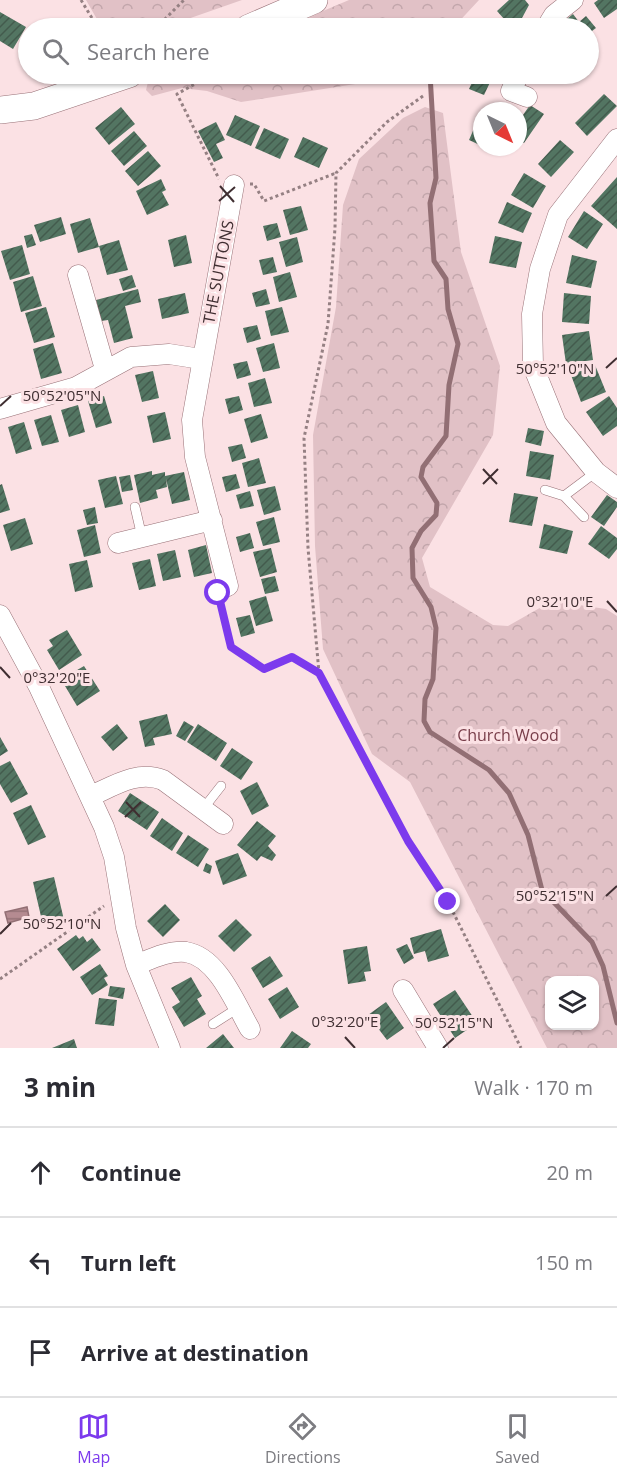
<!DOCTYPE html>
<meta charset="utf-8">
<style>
:root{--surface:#fff;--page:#f2f2f3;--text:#2b2b33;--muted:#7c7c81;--line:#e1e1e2;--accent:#7c3aed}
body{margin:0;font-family:"Open Sans",sans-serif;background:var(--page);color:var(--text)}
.controls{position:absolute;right:18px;bottom:18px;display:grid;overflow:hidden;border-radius:12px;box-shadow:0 2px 4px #0004}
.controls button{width:54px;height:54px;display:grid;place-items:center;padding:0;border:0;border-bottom:2px solid var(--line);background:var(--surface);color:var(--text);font:30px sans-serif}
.compass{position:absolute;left:473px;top:102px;width:54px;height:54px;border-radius:50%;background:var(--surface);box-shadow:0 2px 4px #0004;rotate:137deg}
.stop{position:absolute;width:18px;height:18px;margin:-14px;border:4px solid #7c3aed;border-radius:50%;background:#fff}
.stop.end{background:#7c3aed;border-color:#fff;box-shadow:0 2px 6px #0008}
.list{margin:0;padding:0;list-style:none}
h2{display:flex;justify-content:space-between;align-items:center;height:78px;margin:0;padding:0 24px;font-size:26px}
h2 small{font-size:20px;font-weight:400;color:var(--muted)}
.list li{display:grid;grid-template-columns:39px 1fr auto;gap:18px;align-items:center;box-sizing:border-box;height:90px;padding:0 24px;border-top:2px solid var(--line)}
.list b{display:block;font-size:22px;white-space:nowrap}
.list em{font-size:20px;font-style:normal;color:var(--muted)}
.icon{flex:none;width:33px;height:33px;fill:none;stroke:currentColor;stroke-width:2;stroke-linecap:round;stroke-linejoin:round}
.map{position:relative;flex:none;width:617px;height:1048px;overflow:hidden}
.search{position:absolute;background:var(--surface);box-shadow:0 2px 4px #0004;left:18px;right:18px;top:18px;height:66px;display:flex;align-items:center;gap:15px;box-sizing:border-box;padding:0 21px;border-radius:33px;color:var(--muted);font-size:22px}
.sheet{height:348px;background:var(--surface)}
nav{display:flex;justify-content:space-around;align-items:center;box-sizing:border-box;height:84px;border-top:2px solid var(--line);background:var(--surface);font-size:16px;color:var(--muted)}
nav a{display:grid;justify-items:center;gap:3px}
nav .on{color:var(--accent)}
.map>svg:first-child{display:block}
.forest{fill:url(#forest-crowns);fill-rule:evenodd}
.water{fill:url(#water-rules);stroke:#926f74;stroke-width:1.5}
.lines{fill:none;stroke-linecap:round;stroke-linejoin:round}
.stream{stroke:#926f74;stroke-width:5}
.building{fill:url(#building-hatch)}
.lane-casing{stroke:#987177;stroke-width:10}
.street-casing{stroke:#987177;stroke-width:21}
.secondary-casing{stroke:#987177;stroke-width:28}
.path{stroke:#958083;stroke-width:3;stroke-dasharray:3 3;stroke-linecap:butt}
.lane{stroke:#fff;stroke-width:9}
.street{stroke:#fff;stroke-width:20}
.secondary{stroke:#fff;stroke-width:27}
.route{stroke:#7c3aed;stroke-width:8}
.ticks{fill:none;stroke:#3f2e31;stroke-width:2}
.labels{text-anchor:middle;stroke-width:6;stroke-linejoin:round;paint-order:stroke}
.street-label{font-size:16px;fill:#3f2e31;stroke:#fbe1e4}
.park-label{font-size:16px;fill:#793e4a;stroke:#fbe1e4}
.ticks-label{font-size:15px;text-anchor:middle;fill:#3f2e31;stroke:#fbe1e4;stroke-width:6;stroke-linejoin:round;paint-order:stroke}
</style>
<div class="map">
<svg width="617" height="1048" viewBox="0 0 617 1048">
<defs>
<pattern id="forest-crowns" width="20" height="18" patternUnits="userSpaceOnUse" patternTransform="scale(1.5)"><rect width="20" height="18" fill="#e1c1c6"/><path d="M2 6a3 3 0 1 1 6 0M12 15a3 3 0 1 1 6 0" fill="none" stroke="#c2a6ab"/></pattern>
<pattern id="water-rules" width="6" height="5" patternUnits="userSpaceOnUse" patternTransform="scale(1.5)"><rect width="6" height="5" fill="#b58b91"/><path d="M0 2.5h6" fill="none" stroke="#957277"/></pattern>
<pattern id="building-hatch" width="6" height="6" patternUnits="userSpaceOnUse" patternTransform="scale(1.5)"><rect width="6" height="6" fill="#537562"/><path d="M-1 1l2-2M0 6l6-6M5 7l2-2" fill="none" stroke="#435b4d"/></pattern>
</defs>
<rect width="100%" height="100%" fill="#fbe1e4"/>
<!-- forest -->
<path class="forest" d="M 86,0 L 242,0 L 162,28 L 102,28 Z
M 349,0 L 479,0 L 453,28 L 283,28 Z
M 160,74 L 396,74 L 387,79 L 241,102 L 207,91 L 182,88 L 152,96 L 146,90 L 148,82 Z
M 425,107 L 443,113 L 461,252 L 500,366 L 493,435 L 422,558 L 430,587 L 493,625 L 508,626 L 552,601 L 606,609 L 617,616 L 617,1048 L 547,1048 L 410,782 L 372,754 L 323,649 L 315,546 L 313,435 L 336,307 L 343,205 L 359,159 L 403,118 ZM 594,980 L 594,1026 L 550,1026 L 550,980 Z"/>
<!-- water -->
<path class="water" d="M 27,907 L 29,917 L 8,923 L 5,912 Z"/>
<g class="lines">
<!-- stream -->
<path class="stream" d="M 430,74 L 436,178 L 430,203 L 434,261 L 446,279 L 448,309 L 458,344 L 449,385 L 446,436 L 423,467 L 421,477 L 437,503 L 436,515 L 421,531 L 412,548 L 413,578 L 431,607 L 436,628 L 433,679 L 425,699 L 424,721 L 430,732 L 489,770 L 509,793 L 528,835 L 542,890 L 592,942 L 603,966 L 617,1023"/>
</g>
<!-- building -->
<path class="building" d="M 509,0 L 525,0 L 529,5 L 522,18 L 512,28 L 497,11 Z
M 598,0 L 617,0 L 617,9 L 604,18 L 594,3 Z
M 0,12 L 26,27 L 13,49 L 0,41 Z
M 573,14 L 579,22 L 586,16 L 596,28 L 588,34 L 588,28 L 560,28 L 558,26 Z
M 476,74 L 494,74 L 484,95 L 469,89 Z
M 537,74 L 554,74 L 543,81 Z
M 604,94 L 617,106 L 587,136 L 575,123 Z
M 530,105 L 544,114 L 524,143 L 518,139 L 518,122 Z
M 121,107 L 135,124 L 109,145 L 95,128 Z
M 235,115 L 260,126 L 251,146 L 226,135 Z
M 479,117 L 482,118 L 482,146 L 469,140 Z
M 216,122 L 225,140 L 216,144 L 223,158 L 214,162 L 198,131 Z
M 264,128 L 289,139 L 280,159 L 255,148 Z
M 134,131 L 147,146 L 124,166 L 111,151 Z
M 303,137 L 328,148 L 319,168 L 294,157 Z
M 560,140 L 574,152 L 551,177 L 538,164 Z
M 148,151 L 161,166 L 138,186 L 125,171 Z
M 524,173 L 546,186 L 533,208 L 511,195 Z
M 617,177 L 617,229 L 591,206 Z
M 161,179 L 166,190 L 162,192 L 169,205 L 147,215 L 136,191 Z
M 507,202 L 532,213 L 523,233 L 498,223 Z
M 301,206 L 308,230 L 290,235 L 283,210 Z
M 584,211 L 603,224 L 587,249 L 568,237 Z
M 61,217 L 66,234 L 40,242 L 34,225 Z
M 90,218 L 99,247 L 78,253 L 70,224 Z
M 277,223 L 281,237 L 267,241 L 263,226 Z
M 32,234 L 36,245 L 27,248 L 24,236 Z
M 186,235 L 192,263 L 174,267 L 168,240 Z
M 495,236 L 522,242 L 516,268 L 489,263 Z
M 297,237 L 303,262 L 286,267 L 279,242 Z
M 119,240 L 128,270 L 107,275 L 99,246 Z
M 22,245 L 30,274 L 10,280 L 1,251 Z
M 572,255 L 597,261 L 591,288 L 566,283 Z
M 273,257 L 277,272 L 263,275 L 259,260 Z
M 290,272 L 297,297 L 279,302 L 273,277 Z
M 132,275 L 136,287 L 123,291 L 119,279 Z
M 33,276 L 42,306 L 21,312 L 13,282 Z
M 138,289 L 141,302 L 125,306 L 133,338 L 114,343 L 108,320 L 101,321 L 96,300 Z
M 266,289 L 270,304 L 256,307 L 252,293 Z
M 185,293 L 189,313 L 162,319 L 158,299 Z
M 564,293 L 591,296 L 589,324 L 562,322 Z
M 46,307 L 55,337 L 34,343 L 25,313 Z
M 282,307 L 289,332 L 271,336 L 265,311 Z
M 257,325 L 261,339 L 247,343 L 243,328 Z
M 589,331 L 593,360 L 566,364 L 562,335 Z
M 53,343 L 62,373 L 41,379 L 33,349 Z
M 274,343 L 280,368 L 263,372 L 256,348 Z
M 247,361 L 251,375 L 237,379 L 233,364 Z
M 595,365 L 606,392 L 581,402 L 571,375 Z
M 153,371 L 159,398 L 142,402 L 135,375 Z
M 265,378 L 272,403 L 254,407 L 248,383 Z
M 104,396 L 112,423 L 96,428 L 88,401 Z
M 239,396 L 243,410 L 229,414 L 225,399 Z
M 609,396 L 617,408 L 617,426 L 603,436 L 586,412 Z
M 78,405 L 85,432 L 69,437 L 61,410 Z
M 165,412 L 171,439 L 153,443 L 147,416 Z
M 261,414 L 268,438 L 251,443 L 244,419 Z
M 51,415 L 59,442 L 42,446 L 34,420 Z
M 24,422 L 32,449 L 16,454 L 8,427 Z
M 528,428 L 544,431 L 541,446 L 525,442 Z
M 242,444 L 246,458 L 232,462 L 228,447 Z
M 530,451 L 554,455 L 550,480 L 526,476 Z
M 259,458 L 266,483 L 248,487 L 242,463 Z
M 152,471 L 152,475 L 165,472 L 165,476 L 184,472 L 190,500 L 172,504 L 166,479 L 167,487 L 156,490 L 158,498 L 140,503 L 134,475 Z
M 236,474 L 240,488 L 226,492 L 222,477 Z
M 130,475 L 133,490 L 122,492 L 119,477 Z
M 116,476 L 123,504 L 105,508 L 98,480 Z
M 2,484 L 10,510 L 0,513 L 0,485 Z
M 275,486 L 281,510 L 264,515 L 257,490 Z
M 250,491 L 254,506 L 240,509 L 236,495 Z
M 514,493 L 538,497 L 532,526 L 509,522 Z
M 607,495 L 617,502 L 617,507 L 604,526 L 591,517 Z
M 95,507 L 98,523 L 87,525 L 83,510 Z
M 274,517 L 280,542 L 263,546 L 256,522 Z
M 25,518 L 33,544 L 11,551 L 3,525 Z
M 544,524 L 573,531 L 567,554 L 539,548 Z
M 95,525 L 101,553 L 84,557 L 77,530 Z
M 601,526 L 617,538 L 617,549 L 609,559 L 588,544 Z
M 250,533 L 254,548 L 240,552 L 236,537 Z
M 206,545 L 212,573 L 194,577 L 188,550 Z
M 271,548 L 277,572 L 260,577 L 253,552 Z
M 175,550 L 181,577 L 163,581 L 157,554 Z
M 150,559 L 156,586 L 139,590 L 132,563 Z
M 87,560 L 93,587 L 75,592 L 69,564 Z
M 275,576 L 279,591 L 265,594 L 261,579 Z
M 266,596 L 273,621 L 256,626 L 249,601 Z
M 250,615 L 255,633 L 241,637 L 236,618 Z
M 67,630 L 82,655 L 59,670 L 47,650 L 53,646 L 49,640 Z
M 84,666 L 100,691 L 77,706 L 65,686 L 71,682 L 67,676 Z
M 167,714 L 172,734 L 153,738 L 155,745 L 145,747 L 139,721 Z
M 184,721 L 194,727 L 185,741 L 176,736 Z
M 117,724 L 128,738 L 113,751 L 101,737 Z
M 198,724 L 227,743 L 216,761 L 187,742 Z
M 0,737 L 8,751 L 0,756 Z
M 232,748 L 253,762 L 241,780 L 220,766 Z
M 10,761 L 28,794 L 11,803 L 0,784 L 0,766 Z
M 257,782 L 269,806 L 252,815 L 240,791 Z
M 130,793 L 159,812 L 147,830 L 118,811 Z
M 31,805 L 46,837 L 28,845 L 13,813 Z
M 162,818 L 183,833 L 172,851 L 150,836 Z
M 257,821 L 276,836 L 268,846 L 276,855 L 272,861 L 261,856 L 257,861 L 237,845 Z
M 188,835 L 209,849 L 198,867 L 176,853 Z
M 238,853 L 247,876 L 223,885 L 215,861 Z
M 206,863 L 212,866 L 210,874 L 203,871 Z
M 54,877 L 64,920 L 43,925 L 33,882 Z
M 165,904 L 180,920 L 163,937 L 147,921 Z
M 236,919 L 252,935 L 234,952 L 218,936 Z
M 441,929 L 449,956 L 428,962 L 425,951 L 414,954 L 410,938 Z
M 76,935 L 79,939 L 83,936 L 87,942 L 92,938 L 101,950 L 73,971 L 57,949 Z
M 407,944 L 414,958 L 404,964 L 396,949 Z
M 367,946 L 371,971 L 364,972 L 366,981 L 348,984 L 343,950 Z
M 270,956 L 283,976 L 263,988 L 251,968 Z
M 100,964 L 108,976 L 104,978 L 108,985 L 92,995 L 80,977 Z
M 191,977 L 202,996 L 197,999 L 206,1014 L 184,1027 L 172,1007 L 180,1002 L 171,988 Z
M 110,986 L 125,988 L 123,999 L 108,996 Z
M 287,987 L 299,1007 L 280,1019 L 268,999 Z
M 455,990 L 477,1023 L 455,1038 L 433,1004 Z
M 99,998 L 117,1000 L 114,1026 L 95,1024 Z
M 386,1002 L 404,1028 L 387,1040 L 368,1015 Z
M 292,1031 L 311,1044 L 308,1048 L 280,1048 Z
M 223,1034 L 234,1048 L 206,1048 Z
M 74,1039 L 77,1048 L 52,1048 Z"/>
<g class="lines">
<defs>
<path id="lane" d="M 545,490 L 564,496 L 584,517
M 564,496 L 596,472
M 135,507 L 142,537
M 203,809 L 221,786
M 213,1024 L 238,1008"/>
<path id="street" d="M 546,28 L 554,15 L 573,0
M 519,74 L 511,91 L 527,97
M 617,139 L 558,215 L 540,269 L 532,314 L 533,366 L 556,423 L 596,472 L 617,488
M 78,275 L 105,369
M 0,409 L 76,387 L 131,357 L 169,354 L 201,359
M 118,543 L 212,520
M 228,586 L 195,457 L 192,420 L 234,185
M 0,615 L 39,687 L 104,827 L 114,857 L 126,928 L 136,965 L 170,1048
M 91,796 C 115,785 138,770 163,780 L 223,824
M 136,965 C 151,959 169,950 186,952 C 218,957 236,1005 250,1029
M 403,990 L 438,1048"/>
<path id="secondary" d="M 249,28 L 314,0
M 0,110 L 34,106 L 129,74"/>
</defs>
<!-- lane casing -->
<use href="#lane" class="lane-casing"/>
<!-- street casing -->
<use href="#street" class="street-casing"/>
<!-- secondary casing -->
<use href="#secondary" class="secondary-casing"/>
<!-- path -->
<path class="path" d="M 81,0 L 98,28
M 156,28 L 184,0
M 199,74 L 195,84 L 177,94 L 219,179
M 423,96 L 387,122 L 336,173 L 335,228 L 328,324 L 304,438 L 308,548 L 319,673 L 408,841 L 448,902 L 521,1048
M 250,184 L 254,184 L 264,201 L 336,173
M 220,602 L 231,647 L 264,669 L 292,657 L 319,673
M 0,979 L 104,906"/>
<!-- lane -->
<use href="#lane" class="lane"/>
<!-- street -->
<use href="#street" class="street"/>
<!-- secondary -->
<use href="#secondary" class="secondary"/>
</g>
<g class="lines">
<!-- route -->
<path class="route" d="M 218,593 L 231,647 L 264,669 L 292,657 L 319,673 L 408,841 L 448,902"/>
</g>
<!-- ticks -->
<path class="ticks" d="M 220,186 L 234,202M 219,201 L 235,187M 606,368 L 617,358M 0,406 L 11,396M 483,469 L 497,484M 483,484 L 498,469M 607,601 L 617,612M 0,667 L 10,678M 126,802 L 140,817M 125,817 L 141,802M 606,896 L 617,886M 0,934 L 11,923M 345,1037 L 355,1048M 443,1048 L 454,1038"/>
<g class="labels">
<!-- street labels -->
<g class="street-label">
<text transform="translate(218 272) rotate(-79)" y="6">THE SUTTONS</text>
</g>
<!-- park labels -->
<g class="park-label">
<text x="508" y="741">Church Wood</text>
</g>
</g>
<g class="ticks-label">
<text x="555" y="374">50°52'10"N</text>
<text x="62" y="401">50°52'05"N</text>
<text x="560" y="607">0°32'10"E</text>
<text x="57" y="683">0°32'20"E</text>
<text x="555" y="901">50°52'15"N</text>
<text x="62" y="929">50°52'10"N</text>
<text x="345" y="1027">0°32'20"E</text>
<text x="454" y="1028">50°52'15"N</text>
</g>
</svg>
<div class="controls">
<button><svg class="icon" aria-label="layers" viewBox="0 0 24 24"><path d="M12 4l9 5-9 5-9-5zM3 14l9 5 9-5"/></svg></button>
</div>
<svg class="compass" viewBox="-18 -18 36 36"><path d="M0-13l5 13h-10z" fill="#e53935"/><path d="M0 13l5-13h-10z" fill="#7c7c81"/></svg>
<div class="stop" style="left:218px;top:593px"></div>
<div class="stop end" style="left:448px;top:902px"></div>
<div class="search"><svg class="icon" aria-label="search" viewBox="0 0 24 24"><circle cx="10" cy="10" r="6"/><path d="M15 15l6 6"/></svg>Search here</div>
</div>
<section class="sheet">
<h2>3 min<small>Walk · 170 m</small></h2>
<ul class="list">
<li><svg class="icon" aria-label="ahead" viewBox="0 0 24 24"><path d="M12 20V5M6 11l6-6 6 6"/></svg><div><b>Continue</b></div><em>20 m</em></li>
<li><svg class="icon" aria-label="left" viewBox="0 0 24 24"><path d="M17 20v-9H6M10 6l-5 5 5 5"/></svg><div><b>Turn left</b></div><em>150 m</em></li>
<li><svg class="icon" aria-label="arrive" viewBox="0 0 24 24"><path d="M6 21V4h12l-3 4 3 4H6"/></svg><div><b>Arrive at destination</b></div></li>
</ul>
</section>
<nav>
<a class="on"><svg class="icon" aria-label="map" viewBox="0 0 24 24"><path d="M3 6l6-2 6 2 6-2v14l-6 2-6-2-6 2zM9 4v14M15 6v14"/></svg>Map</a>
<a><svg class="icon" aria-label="directions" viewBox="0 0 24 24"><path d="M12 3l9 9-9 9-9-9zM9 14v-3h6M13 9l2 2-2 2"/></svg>Directions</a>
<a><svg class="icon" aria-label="saved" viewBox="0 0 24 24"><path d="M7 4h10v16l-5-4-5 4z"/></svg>Saved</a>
</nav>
